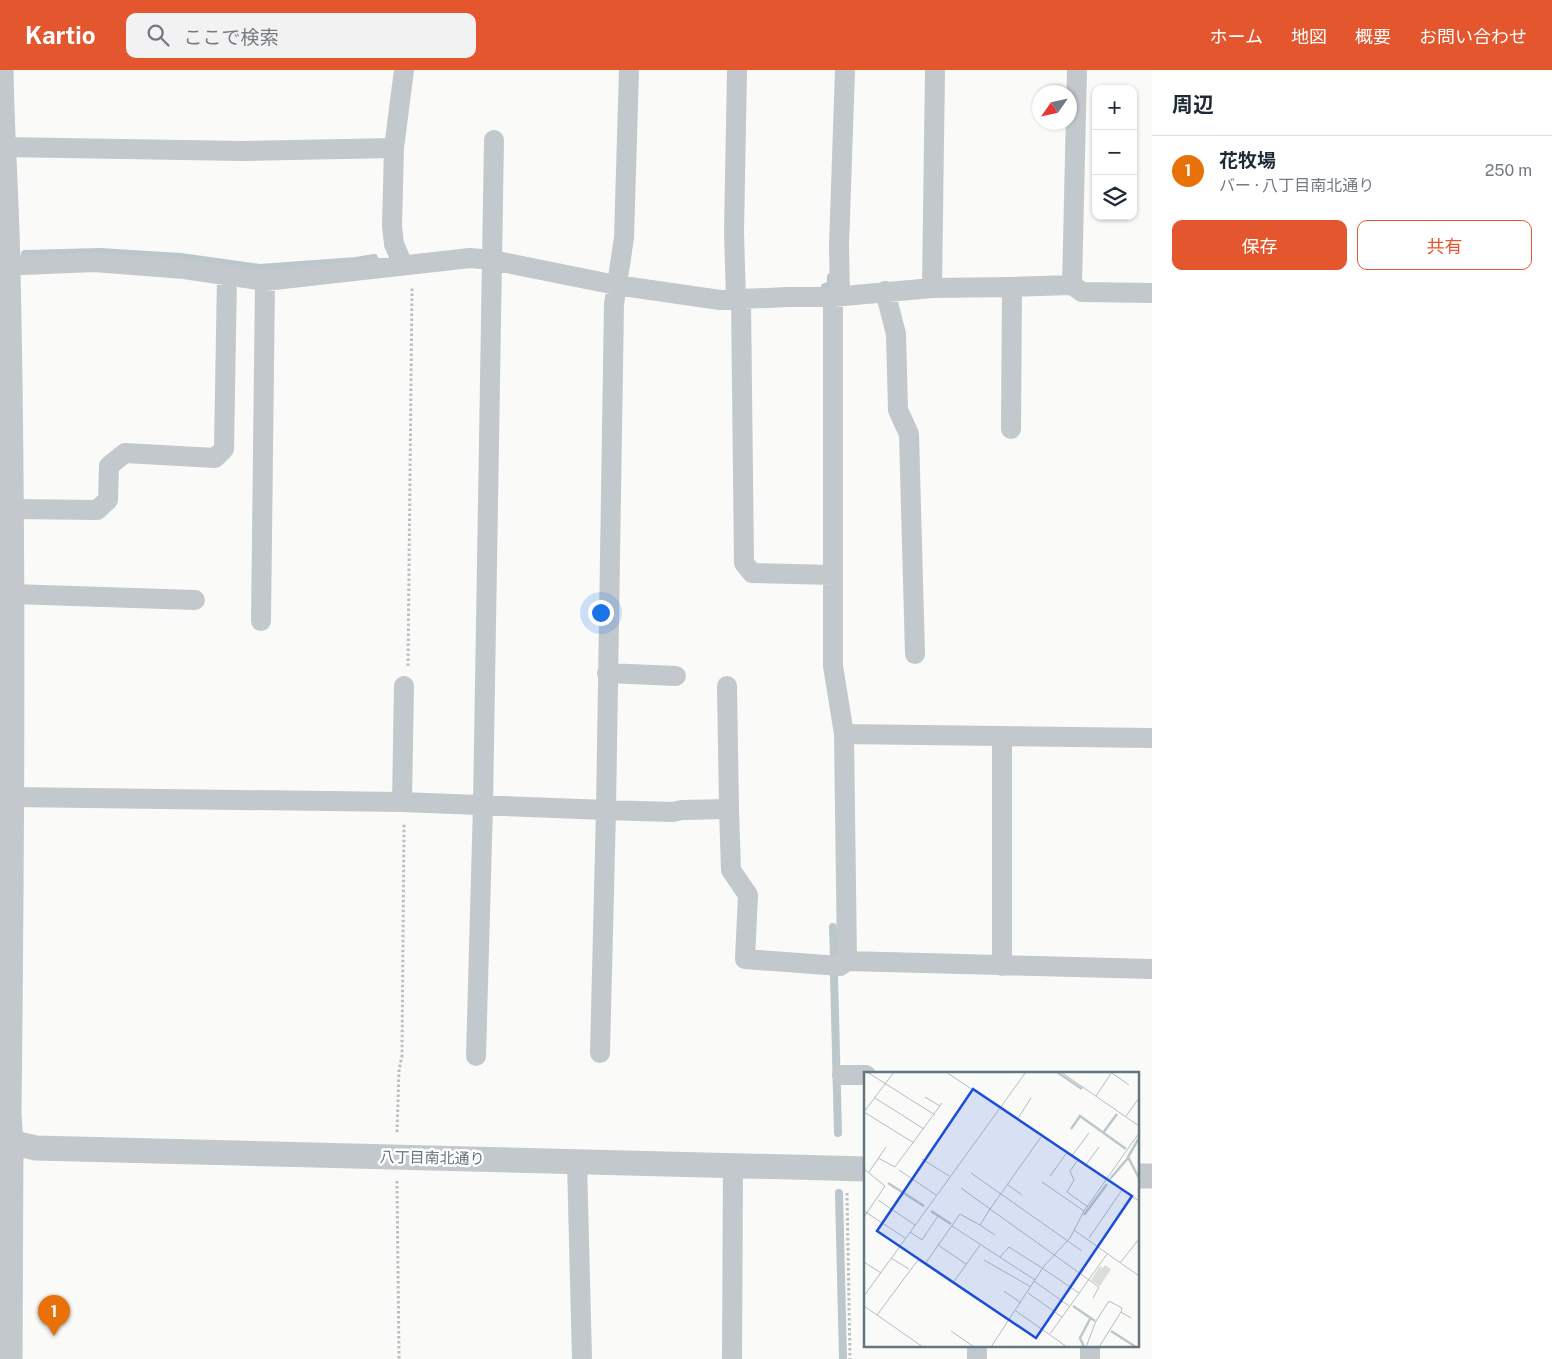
<!DOCTYPE html>
<html lang="ja">
<meta charset="utf-8">
<style>
:root{--surface:#fff;--page:#f2f2f3;--text:#1f2937;--muted:#747a83;--line:#e0e1e3;--accent:#e4572e}
body{margin:0;font-family:"Public Sans","Noto Sans JP",sans-serif;background:var(--page);color:var(--text)}
.controls{position:absolute;right:15px;top:15px;display:grid;overflow:hidden;border-radius:10px;box-shadow:0 1px 4px #0004}
.controls button{width:45px;height:45px;display:grid;place-items:center;padding:0;border:0;border-bottom:1px solid var(--line);background:var(--surface);color:var(--text);font:25px sans-serif}
.compass{position:absolute;left:1032px;top:15px;width:45px;height:45px;border-radius:50%;background:var(--surface);box-shadow:0 1px 4px #0004;rotate:236deg}
.you{position:absolute;left:600px;top:542px;width:18px;height:18px;margin:-12px;border:4px solid #fff;border-radius:50%;background:#1a73e8;box-shadow:0 0 0 8px #1a73e833}
.badge{display:grid;place-items:center;width:32px;height:32px;border-radius:50%;background:var(--accent);color:#fff;font-size:16px;font-weight:700}
.pin{position:absolute;translate:-50% -41px;filter:drop-shadow(0 1px 2px #0008)}
.pin::after{content:'';position:absolute;top:26px;width:18px;height:15px;background:inherit;clip-path:polygon(0 0,100% 0,50% 100%)}
.list{margin:0;padding:0;list-style:none}
h2{display:flex;justify-content:space-between;align-items:center;height:65px;margin:0;padding:0 20px;font-size:21px}
h2 small{font-size:16px;font-weight:400;color:var(--muted)}
.list li{display:grid;grid-template-columns:32px 1fr auto;gap:15px;align-items:center;box-sizing:border-box;height:70px;padding:0 20px;border-top:1px solid var(--line)}
.list b{display:block;font-size:19px;white-space:nowrap}
.list p{margin:0;font-size:16px;white-space:nowrap;color:var(--muted)}
.list em{font-size:16px;font-style:normal;color:var(--muted)}
.actions{display:flex;gap:10px;padding:15px 20px}
.actions a{flex:1;padding:11px 0;border:1px solid var(--accent);border-radius:10px;text-align:center;font-size:18px;color:var(--accent)}
.actions .main{background:var(--accent);color:#fff}
.icon{flex:none;width:28px;height:28px;fill:none;stroke:currentColor;stroke-width:2;stroke-linecap:round;stroke-linejoin:round}
.map{position:relative;flex:none;width:1152px;height:1289px;overflow:hidden}
header{display:flex;align-items:center;gap:30px;box-sizing:border-box;height:70px;padding:0 25px;background:var(--accent);color:#fff}
header strong{font-size:24px}
nav{display:flex;gap:28px;margin-inline-start:auto;font-size:18px}
.search{width:350px;height:45px;background:var(--page);display:flex;align-items:center;gap:12px;box-sizing:border-box;padding:0 18px;border-radius:10px;color:var(--muted);font-size:19px}
main{display:flex}
aside{flex:1;background:var(--surface)}
.map>svg:first-child{display:block}
.lines{fill:none;stroke-linecap:round;stroke-linejoin:round}
.stream{stroke:#bbc7cb;stroke-width:8}
.path{stroke:#bbbfc2;stroke-width:3;stroke-dasharray:2.5 2.5;stroke-linecap:butt}
.minor{stroke:#c3c8cc;stroke-width:20}
.tertiary{stroke:#c3c8cc;stroke-width:25}
.labels{text-anchor:middle;stroke-width:5;stroke-linejoin:round;paint-order:stroke}
.street-label{font-size:15px;fill:#657683;stroke:#fff}
.inset-river{fill:none;stroke:#bbc7cb;stroke-width:2.5}
.inset-road{fill:none;stroke:#b5bdc2;stroke-width:1}
.view{fill:#1d4ed8;fill-opacity:0.15;stroke:#1d4ed8;stroke-width:2.5}
.inset-edge{fill:none;stroke:#657683;stroke-width:2.5}
</style>
<header>
<strong>Kartio</strong>
<div class="search"><svg class="icon" aria-label="search" viewBox="0 0 24 24"><circle cx="10" cy="10" r="6"/><path d="M15 15l6 6"/></svg>ここで検索</div>
<nav><a>ホーム</a><a>地図</a><a>概要</a><a>お問い合わせ</a></nav>
</header>
<main>
<div class="map">
<svg width="1152" height="1289" viewBox="0 0 1152 1289">
<rect width="100%" height="100%" fill="#fafaf8"/>
<g class="lines">
<!-- stream -->
<path class="stream" d="M 25,184 L 100,182 L 181,187 L 260,198 L 356,191 L 374,188
M 825,217 L 831,215 L 831,207
M 833,857 L 834,889
M 834,905 L 838,1063
M 839,1123 L 843,1289"/>
<!-- path -->
<path class="path" d="M 408,596 L 412,217
M 397,1062 L 399,1000 L 402,986 L 404,754
M 397,1111 L 399,1289
M 847,1123 L 850,1289"/>
<!-- minor -->
<path class="minor" d="M 2,77 L 243,81 L 394,78
M 403,195 L 394,174 L 392,156 L 394,78 L 404,0
M 0,196 L 94,192 L 184,199 L 265,211 L 470,188 L 492,190 L 616,215 L 720,230 L 788,227 L 833,227 L 932,218 L 1012,217 L 1072,215 L 1082,222 L 1152,223
M 1072,215 L 1077,0
M 932,218 L 935,0
M 885,221 L 896,264 L 898,340 L 909,364 L 915,584
M 840,226 L 839,176 L 845,0
M 833,227 L 833,596 L 844,664 L 847,891
M 736,230 L 734,162 L 737,0
M 741,230 L 744,493 L 752,503 L 833,505
M 1011,359 L 1012,217
M 12,439 L 97,440 L 108,430 L 109,396 L 125,383 L 215,388 L 224,379 L 227,206
M 12,524 L 195,530
M 261,551 L 265,211
M 607,603 L 676,606
M 844,664 L 1152,668
M 1002,666 L 1002,896
M 12,727 L 402,732 L 606,740 L 614,234 L 624,168 L 629,0
M 402,732 L 404,616
M 729,739 L 731,800 L 748,825 L 745,889 L 840,896 L 847,891 L 1152,899
M 600,983 L 606,740 L 673,742 L 682,740 L 729,739 L 727,616
M 476,986 L 483,735 L 494,70
M 842,1005 L 866,1005
M 577,1092 L 582,1289
M 977,1275 L 977,1289
M 1090,1275 L 1090,1289
M 732,1289 L 733,1096"/>
<!-- tertiary -->
<path class="tertiary" d="M 1,0 C 2,67 7,133 8,199 C 14,481 12,763 9,1045 L 11,1073 L 10,1289
M 0,1070 L 36,1078 L 866,1099
M 1138,1106 L 1152,1106"/>
</g>
<g class="labels">
<!-- street labels -->
<g class="street-label">
<text transform="translate(432 1088) rotate(1)" y="5">八丁目南北通り</text>
</g>
</g>
<!-- overview -->
<g transform="translate(864 1002)">
<rect width="275" height="275" fill="#fafaf8"/>
<path d="M 241,193 L 247,197 L 236,214 L 227,208 L 236,194 L 239,196 Z" fill="#dadfd7"/>
<path class="inset-river" d="M 193,0 L 218,17M 207,57 L 216,44 L 262,77M 239,61 L 253,42M 275,66 L 264,85 L 275,106M 246,107 L 264,86M 24,111 L 60,134M 67,139 L 87,152M 220,143 L 243,112M 209,234 L 231,249M 247,259 L 272,275M 220,275 L 216,266 L 226,247"/>
<path class="inset-road" d="M 3,0 L 71,43M 82,0 L 275,129M 197,0 L 275,54M 248,1 L 265,13M 232,24 L 248,0M 61,25 L 76,34M 11,26 L 60,57M 0,40 L 50,71M 0,40 L 30,0M 262,44 L 275,26M 153,48 L 167,26M 177,65 L 126,137 L 235,215 L 229,226M 207,85 L 225,61M 14,86 L 31,95 L 78,31M 58,87 L 85,104M 213,89 L 206,99 L 210,108 L 203,120 L 224,135M 221,94 L 235,75M 0,97 L 21,114 L 0,145M 35,98 L 72,123M 5,100 L 22,75M 107,101 L 218,179M 186,104 L 202,82M 178,110 L 220,139M 144,113 L 158,123M 97,116 L 126,137 L 116,153 L 131,163M 14,128 L 51,153M 0,139 L 41,166M 88,154 L 171,208M 210,158 L 275,204M 46,160 L 58,168 L 74,144M 225,166 L 258,118M 74,173 L 102,192M 136,185 L 145,175 L 178,196M 27,186 L 45,197M 120,188 L 167,215M 0,190 L 17,201M 256,191 L 275,167M 61,192 L 96,142 L 116,153M 178,196 L 215,221M 170,209 L 205,234M 89,211 L 116,173M 140,219 L 157,231M 164,221 L 198,245M 0,224 L 162,0M 0,234 L 59,275M 152,239 L 203,275M 13,243 L 54,188 L 144,248M 87,259 L 110,275M 186,262 L 243,182M 127,275 L 180,194 L 206,166 L 220,139 L 275,61M 222,275 L 232,249 L 245,229 L 258,236 L 257,240M 235,275 L 257,240 L 267,246"/>
<path class="view" d="M 109,17 L 268,124 L 172,266 L 13,159 Z"/>
<rect width="275" height="275" class="inset-edge"/>
</g>
</svg>
<div class="controls">
<button>+</button>
<button>−</button>
<button><svg class="icon" aria-label="layers" viewBox="0 0 24 24"><path d="M12 4l9 5-9 5-9-5zM3 14l9 5 9-5"/></svg></button>
</div>
<svg class="compass" viewBox="-18 -18 36 36"><path d="M0-13l5 13h-10z" fill="#e53935"/><path d="M0 13l5-13h-10z" fill="#747a83"/></svg>
<div class="you"></div>
<div class="pin badge" style="left:54px;top:1266px;background:#e8710a">1</div>
</div>
<aside>
<h2>周辺<small></small></h2>
<ul class="list">
<li><span class="badge" style="background:#e8710a">1</span><div><b>花牧場</b><p>バー · 八丁目南北通り</p></div><em>250 m</em></li>
</ul>
<div class="actions"><a class="main">保存</a><a>共有</a></div>
</aside>
</main>
